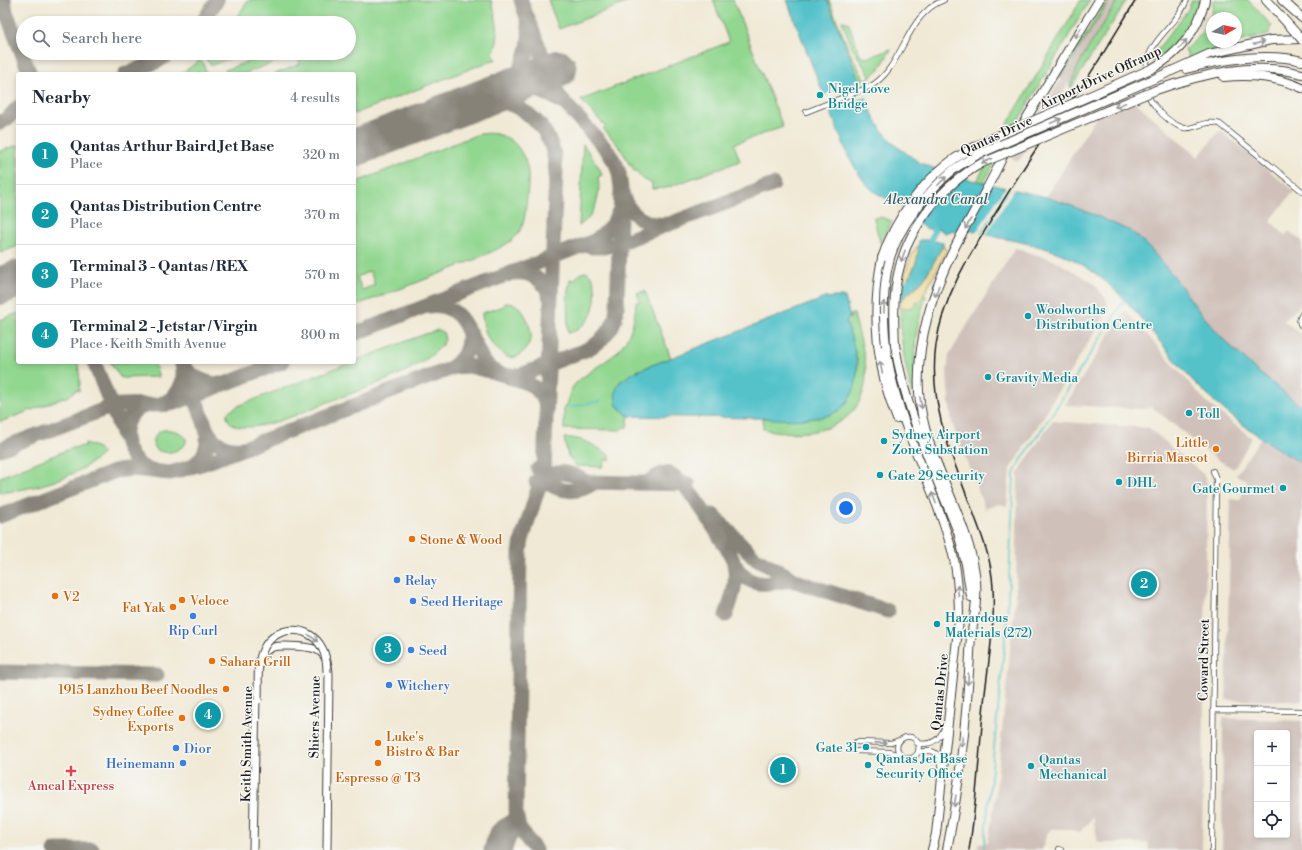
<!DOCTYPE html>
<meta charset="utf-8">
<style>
:root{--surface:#fff;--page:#f2f2f3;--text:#1f2937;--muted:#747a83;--line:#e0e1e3;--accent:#0f766e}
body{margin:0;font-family:"Libre Bodoni",serif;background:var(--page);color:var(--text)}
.controls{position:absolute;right:12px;bottom:12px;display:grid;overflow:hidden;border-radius:4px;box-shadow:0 2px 6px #0003}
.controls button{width:36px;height:36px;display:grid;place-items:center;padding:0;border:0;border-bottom:1px solid var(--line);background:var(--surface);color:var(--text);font:20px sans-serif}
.compass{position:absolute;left:1206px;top:12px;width:36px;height:36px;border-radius:50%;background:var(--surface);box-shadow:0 2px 6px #0003;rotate:81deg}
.you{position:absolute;left:846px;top:508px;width:14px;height:14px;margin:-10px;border:3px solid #fff;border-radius:50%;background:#1a73e8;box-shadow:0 0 0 6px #1a73e833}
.badge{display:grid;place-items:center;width:26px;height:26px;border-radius:50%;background:var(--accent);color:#fff;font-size:13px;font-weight:700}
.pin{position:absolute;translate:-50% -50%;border:2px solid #fff;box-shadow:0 1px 4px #0006}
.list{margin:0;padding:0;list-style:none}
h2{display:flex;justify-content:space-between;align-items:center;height:52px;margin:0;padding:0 16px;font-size:17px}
h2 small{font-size:13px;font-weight:400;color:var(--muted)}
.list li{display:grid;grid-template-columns:26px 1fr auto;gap:12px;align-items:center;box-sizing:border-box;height:60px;padding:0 16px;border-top:1px solid var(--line)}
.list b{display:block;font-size:15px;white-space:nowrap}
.list p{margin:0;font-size:13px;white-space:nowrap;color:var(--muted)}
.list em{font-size:13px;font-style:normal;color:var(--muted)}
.icon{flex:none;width:22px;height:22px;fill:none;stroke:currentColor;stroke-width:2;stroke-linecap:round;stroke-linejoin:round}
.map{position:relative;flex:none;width:1302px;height:850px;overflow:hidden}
.search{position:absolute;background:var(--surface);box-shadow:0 2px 6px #0003;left:16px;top:16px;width:340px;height:44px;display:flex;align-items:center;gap:10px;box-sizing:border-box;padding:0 14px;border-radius:22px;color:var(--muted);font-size:15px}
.panel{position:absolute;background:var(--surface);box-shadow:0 2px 6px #0003;left:16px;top:72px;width:340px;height:292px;border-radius:4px}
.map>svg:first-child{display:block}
.industrial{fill:#cfc1ba;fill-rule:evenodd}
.green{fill:#92d790;stroke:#577a56;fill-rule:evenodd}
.sand{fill:#eeda9e;stroke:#857b5d}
.water{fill:#54c2ca;stroke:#386f73}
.pier{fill:#f0e9d5}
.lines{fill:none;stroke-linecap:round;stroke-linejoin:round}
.stream{stroke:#54c2ca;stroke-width:1.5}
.canal{stroke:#54c2ca;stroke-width:6}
.taxiway{stroke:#868278;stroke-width:15}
.runway{stroke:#868278;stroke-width:38}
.street-casing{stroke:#3c3b38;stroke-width:6}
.secondary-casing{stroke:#3c3b38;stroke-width:9}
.highway-casing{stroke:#3c3b38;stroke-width:10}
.street{stroke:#fff;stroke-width:4.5}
.secondary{stroke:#fff;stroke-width:7}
.highway{stroke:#fff;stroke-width:8}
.rail{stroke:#1c1c1c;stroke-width:1.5}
.secondary-bridge-casing{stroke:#3c3b38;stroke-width:9;stroke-linecap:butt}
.highway-bridge-casing{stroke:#3c3b38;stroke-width:10;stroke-linecap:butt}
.secondary-bridge{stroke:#fff;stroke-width:7}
.highway-bridge{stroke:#fff;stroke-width:8}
.oneway{stroke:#999}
.culture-dot{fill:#0f9aa8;stroke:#f6f6f2;stroke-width:1.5}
.food-dot{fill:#e8710a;stroke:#f6f6f2;stroke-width:1.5}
.shop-dot{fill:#3f7fe0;stroke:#f6f6f2;stroke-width:1.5}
.health-dot{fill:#e0444e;stroke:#f6f6f2;stroke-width:1.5}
.labels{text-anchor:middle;stroke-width:3;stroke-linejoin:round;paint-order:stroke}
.street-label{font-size:13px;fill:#1c1c1c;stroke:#f6f6f2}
.culture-label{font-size:13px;fill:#0d838f;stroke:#f6f6f2;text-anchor:start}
.food-label{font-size:13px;fill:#c56008;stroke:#f6f6f2;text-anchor:start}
.shop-label{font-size:13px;fill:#366cbe;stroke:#f6f6f2;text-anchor:start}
.health-label{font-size:13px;fill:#be3a42;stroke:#f6f6f2}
.water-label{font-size:14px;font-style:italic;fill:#325e62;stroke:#f6f6f2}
</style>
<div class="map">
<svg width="1302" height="850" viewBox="0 0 1302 850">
<rect width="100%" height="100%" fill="#f6f6f2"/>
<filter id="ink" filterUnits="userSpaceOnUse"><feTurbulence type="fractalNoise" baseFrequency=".025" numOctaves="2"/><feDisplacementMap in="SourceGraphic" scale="8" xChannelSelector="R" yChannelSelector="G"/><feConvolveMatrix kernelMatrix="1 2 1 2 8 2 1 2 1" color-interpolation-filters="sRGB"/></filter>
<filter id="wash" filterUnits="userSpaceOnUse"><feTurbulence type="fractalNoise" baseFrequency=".012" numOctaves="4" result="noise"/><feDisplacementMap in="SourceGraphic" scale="16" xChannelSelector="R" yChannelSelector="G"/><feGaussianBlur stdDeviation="0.9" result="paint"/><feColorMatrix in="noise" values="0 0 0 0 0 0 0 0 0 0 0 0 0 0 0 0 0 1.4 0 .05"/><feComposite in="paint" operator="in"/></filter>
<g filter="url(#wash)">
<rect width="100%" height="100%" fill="#f0e9d5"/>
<!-- industrial -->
<path class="industrial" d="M 1110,0 L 1118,0 L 1082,58 L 1070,86 L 1067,84 L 1060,102 L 1018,162 L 1012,158 Z
M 1116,85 L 1198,157 L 1220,130 L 1294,191 L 1270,221 L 1285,235 L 1289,231 L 1302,241 L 1302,303 L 1284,321 L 1302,335 L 1302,407 L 1257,371 L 1224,340 L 1199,311 L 1176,279 L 1146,244 L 1132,232 L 1064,203 L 1046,197 Z
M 1015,248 L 1056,261 L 1093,283 L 1105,297 L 1108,304 L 1108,311 L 1049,406 L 1046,413 L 1010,469 L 1007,506 L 999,504 L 985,509 L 952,423 L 949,401 L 950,396 L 948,388 L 947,371 L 949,355 Z
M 1125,310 L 1208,404 L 1252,438 L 1234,469 L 1218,460 L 1152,407 L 1144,409 L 1065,405 Z
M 1052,421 L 1149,428 L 1203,474 L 1207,482 L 1202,850 L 1149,850 L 1148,843 L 1098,843 L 1093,817 L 1080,832 L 1067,829 L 1051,829 L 1046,836 L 1042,850 L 978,850 L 979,843 L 988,842 L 995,800 L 1016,593 L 1018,473 Z
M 1261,437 L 1302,464 L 1302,701 L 1226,700 L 1231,499 L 1240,500 L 1248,481 L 1236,475 Z
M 1223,718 L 1302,721 L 1302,850 L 1222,850 ZM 1257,733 L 1287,733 L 1287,835 L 1257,835 Z"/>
<!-- green -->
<path class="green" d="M 249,0 L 491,0 C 496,17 502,37 493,53 L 496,60 L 493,60 L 354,114 L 354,74 L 274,74 L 300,64 L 297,54 L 243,74 L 226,74 L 225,70 L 271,53 L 349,53 L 349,23 L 232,23 Z
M 548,0 L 633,0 L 559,29 Z
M 713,0 L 733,0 L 783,127 L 734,144 L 740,161 L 666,188 L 652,189 L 652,183 C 645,181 640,178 637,171 L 634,171 L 631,164 L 629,164 L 621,149 L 603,128 L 605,126 L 581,100 L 729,42 Z
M 827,0 L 829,0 L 849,50 L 864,79 L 869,78 L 870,76 L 853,49 L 842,21 L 848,22 L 861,57 L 867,58 L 891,49 C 883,64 876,78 859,82 Z
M 1081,0 L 1090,0 L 1028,104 L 984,182 L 977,181 L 1010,120 Z
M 1107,0 L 1110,0 L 1060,79 L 1058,78 Z
M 1118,0 L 1127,0 L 1071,88 L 1070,86 L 1082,58 Z
M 1192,0 L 1200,0 C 1196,28 1175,47 1152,62 L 1160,46 L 1187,11 Z
M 1213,0 L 1248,0 L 1272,26 L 1268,35 L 1225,45 L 1190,61 L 1185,50 C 1202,34 1213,25 1213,0 ZM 1212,18 L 1236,18 L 1236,42 L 1212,42 Z
M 207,53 L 244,53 L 212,65 L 207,61 L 204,56 Z
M 200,60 L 203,63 L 207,74 L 181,74 Z
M 481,133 L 482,134 C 497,131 514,138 521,152 C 530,166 529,180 527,196 C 526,207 525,225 518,234 C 510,245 488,253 476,259 C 436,276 395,291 354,306 L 354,183 ZM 370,271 L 375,285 L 362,290 L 357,277 Z
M 583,144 L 600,169 L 602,175 L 598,177 C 601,196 596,214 579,226 Z
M 18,145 L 18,246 L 0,253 L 0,151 Z
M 880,217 L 892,221 L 880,243 L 874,218 Z
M 588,272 C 600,283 596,309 587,322 C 582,327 575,332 568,333 L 567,296 L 570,279 L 575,280 C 578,274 581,272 588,272 Z
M 645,291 L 671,358 L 637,371 L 619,382 L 617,406 L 629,416 L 627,427 L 624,427 L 620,430 L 564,429 L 564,406 L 567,406 C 568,400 569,393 572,388 C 579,377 605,363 616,353 C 630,339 635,321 636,302 L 640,302 L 637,293 Z
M 924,294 L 926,297 C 914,329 913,357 916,392 L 912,394 L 905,363 L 901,336 L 900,308 L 912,307 L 921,299 Z
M 505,303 C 516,303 521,307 526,317 C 528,322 531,329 531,335 C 531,346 519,361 507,357 C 500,354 489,341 486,334 C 484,328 483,322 482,316 L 482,313 L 504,306 Z
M 18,313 L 18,362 L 78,362 L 80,382 L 79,391 L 76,390 L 69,396 L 0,422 L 0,320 Z
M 851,314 L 854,314 C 858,333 866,354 866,374 C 864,431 807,439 763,429 L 763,418 L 804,419 L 824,416 L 857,374 L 858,363 L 846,320 L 851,317 Z
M 438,330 L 443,332 L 445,340 C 431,368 360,390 331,401 C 307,410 283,422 258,426 C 246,428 226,429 227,413 L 240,405 L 425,334 Z
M 110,362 L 154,362 L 159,377 L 123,378 L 120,377 Z
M 163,430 C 172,429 180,431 186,438 L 186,443 C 178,452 168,455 157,450 L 153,444 L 153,439 L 158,432 Z
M 564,438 C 584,437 594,446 610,455 L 610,460 L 605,460 L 603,467 L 576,466 L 568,456 Z
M 85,443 L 96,447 L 103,453 C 76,479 36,488 0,493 L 0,477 L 72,448 L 85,446 Z"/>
<!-- sand -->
<path class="sand" d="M 919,245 C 922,258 909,274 905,286 L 902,288 C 903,279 911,249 919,245 Z
M 942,247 L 947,249 L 927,289 L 921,299 L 911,308 L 900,308 L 901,300 L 922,282 L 930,269 Z"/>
<!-- water -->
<path class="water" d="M 787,0 L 827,0 L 873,115 L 881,129 L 895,145 L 920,163 L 954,176 L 1046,197 L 1064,203 L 1095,215 L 1132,232 L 1146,244 L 1176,279 L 1199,311 L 1224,340 L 1257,371 L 1302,407 L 1302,464 C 1266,442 1230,418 1200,388 C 1158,346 1129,290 1076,261 C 1053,248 1026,243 1001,238 C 982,234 964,225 945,233 L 937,228 L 934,230 C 914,227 918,217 906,209 C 893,200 878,197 867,185 C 848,162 839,132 828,105 C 814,70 800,35 787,0 Z
M 919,240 L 930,240 L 943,243 L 943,247 L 942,247 L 930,269 L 921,282 L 901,300 L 902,288 L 905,286 C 907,279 911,275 914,268 C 918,259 918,249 919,240 Z
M 835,297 L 845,297 L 850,318 L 846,321 C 855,350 867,381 843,407 C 834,416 818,418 806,419 C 789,421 771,418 754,418 C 713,417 671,417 629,416 L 617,406 C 612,385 619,381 637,371 L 825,298 Z"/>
<!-- pier -->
<path class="pier" d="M 862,81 L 867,96 L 828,111 L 822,96 Z
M 1006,186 L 1010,187 L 980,234 L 976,233 Z
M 1011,187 L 1015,188 L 985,236 L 981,235 Z"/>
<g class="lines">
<!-- stream -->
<path class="stream" d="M 570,407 L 601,401
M 984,847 L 1007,620 L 1014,474 L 1018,465 L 1058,405 L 1125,299"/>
<!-- canal -->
<path class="canal" d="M 929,248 L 936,223
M 893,295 L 912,279"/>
<!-- taxiway -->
<path class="taxiway" d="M 4,0 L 6,12 L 30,74
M 202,23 L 217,0
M 125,74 L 158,61 L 170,53
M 499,93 C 521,85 543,88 563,103
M 481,98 C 487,96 493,94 499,91 C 522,77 533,47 528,21 C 526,14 523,7 521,0
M 457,109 C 466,105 474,102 484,101 C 516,98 545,121 553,151 C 555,158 555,166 556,173 L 544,470 L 522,540 L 520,553 L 516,812 L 519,828 L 535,850
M 0,123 L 9,117 L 18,107
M 622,193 C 627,213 645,226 665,224
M 592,247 L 604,247 L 616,244 L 773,185
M 514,273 C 531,271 546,281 550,298
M 0,287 L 18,280
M 429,306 C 464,301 470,339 484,362 L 489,367 L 496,372
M 354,334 L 594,241 C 606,234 614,224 619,211
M 94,362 L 124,438
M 181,362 C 190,377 206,385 224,384
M 449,369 C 463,361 471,346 467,330
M 509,377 C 526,382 541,386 546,406
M 206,428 C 213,443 226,450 242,448
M 0,449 L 113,406 C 134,402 155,408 175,403 L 282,362
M 190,467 C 223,448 200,413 190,387
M 538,469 C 549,492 575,497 595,482
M 149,470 C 138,466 132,459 128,449 C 121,432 126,412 145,406 C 150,405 155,405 160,404 C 178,399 186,382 182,365
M 536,482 C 548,473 562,470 576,476 C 580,478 583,481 587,482 L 688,484
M 644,483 C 652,482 657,474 666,473 C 683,472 720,538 729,552 C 735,563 737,573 748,579 C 763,589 779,579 795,581 L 888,611
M 713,515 L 754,557 L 795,580
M 0,516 L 116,471 L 133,469 L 170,473 L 205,463 L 455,367 L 469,366 L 509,376 L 521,375 L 588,349 L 599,342 L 611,328 L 615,319 L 617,306 L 621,188 L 619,173 L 616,164 L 607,150 L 560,98 L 555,88 L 526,14
M 726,615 C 732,599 738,581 734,564
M 0,672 L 157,675
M 55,850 L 93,850
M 491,850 C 493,844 494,836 498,831 C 505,823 513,826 516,812
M 505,850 C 507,838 515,830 516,819"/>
<!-- runway -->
<path class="runway" d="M 354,148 L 558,69
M 0,286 L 18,279"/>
</g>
</g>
<g filter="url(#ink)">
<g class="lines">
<defs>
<path id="street" d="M 1187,0 C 1174,32 1142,40 1146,81 C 1146,91 1148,99 1155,106 C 1162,115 1173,125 1184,128 C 1196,130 1203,119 1220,124 L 1302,191
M 806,112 L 869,87 C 904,69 904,15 944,0
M 1302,314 C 1299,319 1298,322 1302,327
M 1213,710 L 1302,711
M 856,742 L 891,743 L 899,740
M 917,743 C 932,746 940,740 945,726
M 856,751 L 889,752 L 900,755
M 918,752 L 919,745 C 911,726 886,744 903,757 C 910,760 915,758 918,752 C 931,750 939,749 940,765
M 1059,849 L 1062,850
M 1212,850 L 1216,479 L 1213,471"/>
<path id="secondary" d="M 261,657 C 263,652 268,649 273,647 C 281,645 313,646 319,651 C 327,656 329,667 329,676 L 327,850
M 253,850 L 256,694"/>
<path id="highway" d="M 1266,0 L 1296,33
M 1282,0 L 1302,18
M 1153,68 C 1179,54 1199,29 1205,0
M 1186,69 C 1221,60 1266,52 1302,61
M 1224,77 C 1249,74 1279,77 1302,88
M 1156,78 L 1209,54 L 1271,40 L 1302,39
M 1156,90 C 1202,74 1254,61 1302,74
M 882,258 C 871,313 876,366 897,419
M 895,345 C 905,410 934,471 958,532 L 966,564 L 971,597
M 886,346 C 894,418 932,479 951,547 C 958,571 959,595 959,620 L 936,834 L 932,850
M 971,640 C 973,621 978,601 976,582 C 970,516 923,459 919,392 C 916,340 934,287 958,241 C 972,214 989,187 1002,158 L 1099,0
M 947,850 C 961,779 968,706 971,634"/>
</defs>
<!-- street casing -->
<use href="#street" class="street-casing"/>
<!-- secondary casing -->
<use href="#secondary" class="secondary-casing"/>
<!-- highway casing -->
<use href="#highway" class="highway-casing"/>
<!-- street -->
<use href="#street" class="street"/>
<!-- secondary -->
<use href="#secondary" class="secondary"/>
<!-- highway -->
<use href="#highway" class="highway"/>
<!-- rail -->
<path class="rail" d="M 969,850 C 977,802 979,752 984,703 C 988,662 998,611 991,570 C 988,549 979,529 972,509 C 951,455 928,404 936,345 C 943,297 967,259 992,219 C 1010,189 1029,159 1049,130 C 1059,115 1071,101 1082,86 C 1101,58 1118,29 1136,0"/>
<defs>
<path id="secondary-bridge" d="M 258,700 C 259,684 256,665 263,650 C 274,625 309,623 322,648 C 326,655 327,664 327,672"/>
<path id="highway-bridge" d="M 1296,33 L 1302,40
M 882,258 C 895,219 926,175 962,154 C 987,139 1015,129 1042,117 C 1079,101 1116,84 1153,68
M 895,345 C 894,322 893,297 898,274 C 907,229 942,185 982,163 L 1156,90
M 886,346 C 883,318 882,286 890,258 C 899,226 927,192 953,170 C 961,164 970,159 979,154 L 1156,78"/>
</defs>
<!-- secondary-bridge casing -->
<use href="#secondary-bridge" class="secondary-bridge-casing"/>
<!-- highway-bridge casing -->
<use href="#highway-bridge" class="highway-bridge-casing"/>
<!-- secondary-bridge -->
<use href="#secondary-bridge" class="secondary-bridge"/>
<!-- highway-bridge -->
<use href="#highway-bridge" class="highway-bridge"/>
</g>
<!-- one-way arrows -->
<defs><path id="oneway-shaft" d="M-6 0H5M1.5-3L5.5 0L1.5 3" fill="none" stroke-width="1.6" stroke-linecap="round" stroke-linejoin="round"/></defs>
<g class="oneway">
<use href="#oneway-shaft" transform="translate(1078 33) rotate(122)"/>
<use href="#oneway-shaft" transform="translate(1259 43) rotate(-13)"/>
<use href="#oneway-shaft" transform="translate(1183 44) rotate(-50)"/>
<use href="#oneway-shaft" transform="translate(1120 105) rotate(158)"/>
<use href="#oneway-shaft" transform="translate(1056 121) rotate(-23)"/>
<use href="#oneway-shaft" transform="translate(987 161) rotate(156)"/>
<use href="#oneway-shaft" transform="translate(942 181) rotate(-45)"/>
<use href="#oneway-shaft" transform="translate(968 224) rotate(119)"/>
<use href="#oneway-shaft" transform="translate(903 256) rotate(110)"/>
<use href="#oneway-shaft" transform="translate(937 291) rotate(109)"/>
<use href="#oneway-shaft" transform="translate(884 307) rotate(-90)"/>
<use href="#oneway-shaft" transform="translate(881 367) rotate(-102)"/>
<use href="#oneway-shaft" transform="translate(921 403) rotate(80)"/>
<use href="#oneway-shaft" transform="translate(934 498) rotate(-111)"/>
<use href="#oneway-shaft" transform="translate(958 591) rotate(-94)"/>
<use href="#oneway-shaft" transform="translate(313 638) rotate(38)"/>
<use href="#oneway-shaft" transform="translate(968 679) rotate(95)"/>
<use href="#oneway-shaft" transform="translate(962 741) rotate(96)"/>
<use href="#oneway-shaft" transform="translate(881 743) rotate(1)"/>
<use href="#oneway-shaft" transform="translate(955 801) rotate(99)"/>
</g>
</g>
<!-- markers -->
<g class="culture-dot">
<circle cx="820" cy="95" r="4"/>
<circle cx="1028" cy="316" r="4"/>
<circle cx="988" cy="377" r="4"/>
<circle cx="1189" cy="413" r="4"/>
<circle cx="884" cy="441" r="4"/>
<circle cx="880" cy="475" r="4"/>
<circle cx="1119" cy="482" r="4"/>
<circle cx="1283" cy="488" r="4"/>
<circle cx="937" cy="624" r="4"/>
<circle cx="866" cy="747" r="4"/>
<circle cx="868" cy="765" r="4"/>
<circle cx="1031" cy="766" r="4"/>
</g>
<g class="food-dot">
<circle cx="1216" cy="449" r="4"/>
<circle cx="412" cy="539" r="4"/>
<circle cx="55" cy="596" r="4"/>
<circle cx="182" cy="600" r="4"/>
<circle cx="173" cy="607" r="4"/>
<circle cx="212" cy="661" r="4"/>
<circle cx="226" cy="689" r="4"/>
<circle cx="182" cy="718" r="4"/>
<circle cx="378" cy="743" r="4"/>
<circle cx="378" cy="763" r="4"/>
</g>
<g class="shop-dot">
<circle cx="397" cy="580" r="4"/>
<circle cx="413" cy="601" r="4"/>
<circle cx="193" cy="616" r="4"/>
<circle cx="411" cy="650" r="4"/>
<circle cx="389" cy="685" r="4"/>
<circle cx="176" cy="748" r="4"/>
<circle cx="183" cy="763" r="4"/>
</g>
<path class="health-dot" d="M69 765h4v4h4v4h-4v4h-4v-4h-4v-4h4z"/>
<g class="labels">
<!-- street labels -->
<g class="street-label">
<text transform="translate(1100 77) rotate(-25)" y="5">Airport Drive Offramp</text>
<text transform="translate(996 135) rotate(-25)" y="5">Qantas Drive</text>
<text transform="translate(1203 660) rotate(-89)" y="5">Coward Street</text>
<text transform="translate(939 692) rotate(-84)" y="5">Qantas Drive</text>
<text transform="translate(314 717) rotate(-89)" y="5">Shiers Avenue</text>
<text transform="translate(246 744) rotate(-89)" y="5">Keith Smith Avenue</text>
</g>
<!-- culture labels -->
<g class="culture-label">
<text x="828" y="93">Nigel Love<tspan x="828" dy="15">Bridge</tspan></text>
<text x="1036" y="314">Woolworths<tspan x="1036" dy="15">Distribution Centre</tspan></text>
<text x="996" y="382">Gravity Media</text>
<text x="1197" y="418">Toll</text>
<text x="892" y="439">Sydney Airport<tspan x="892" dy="15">Zone Substation</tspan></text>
<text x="888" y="480">Gate 29 Security</text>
<text x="1127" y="487">DHL</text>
<text x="1275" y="493" text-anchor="end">Gate Gourmet</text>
<text x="945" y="622">Hazardous<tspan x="945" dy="15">Materials (272)</tspan></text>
<text x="858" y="752" text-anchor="end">Gate 31</text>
<text x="876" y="763">Qantas Jet Base<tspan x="876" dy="15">Security Office</tspan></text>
<text x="1039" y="764">Qantas<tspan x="1039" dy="15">Mechanical</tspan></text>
</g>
<!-- food labels -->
<g class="food-label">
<text x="1208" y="447" text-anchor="end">Little<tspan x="1208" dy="15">Birria Mascot</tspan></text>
<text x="420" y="544">Stone &amp; Wood</text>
<text x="63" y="601">V2</text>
<text x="190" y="605">Veloce</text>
<text x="165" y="612" text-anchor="end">Fat Yak</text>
<text x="220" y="666">Sahara Grill</text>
<text x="218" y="694" text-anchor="end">1915 Lanzhou Beef Noodles</text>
<text x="174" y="716" text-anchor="end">Sydney Coffee<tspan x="174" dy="15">Exports</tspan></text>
<text x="386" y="741">Luke's<tspan x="386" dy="15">Bistro &amp; Bar</tspan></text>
<text x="378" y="782" text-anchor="middle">Espresso @ T3</text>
</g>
<!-- shop labels -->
<g class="shop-label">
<text x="405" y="585">Relay</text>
<text x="421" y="606">Seed Heritage</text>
<text x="193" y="635" text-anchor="middle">Rip Curl</text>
<text x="419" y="655">Seed</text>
<text x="397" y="690">Witchery</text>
<text x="184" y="753">Dior</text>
<text x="175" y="768" text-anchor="end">Heinemann</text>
</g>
<!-- health labels -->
<g class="health-label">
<text x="71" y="790">Amcal Express</text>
</g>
<!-- water labels -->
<g class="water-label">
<text x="936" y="204">Alexandra Canal</text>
</g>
</g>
</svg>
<div class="controls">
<button>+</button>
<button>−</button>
<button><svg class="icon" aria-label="locate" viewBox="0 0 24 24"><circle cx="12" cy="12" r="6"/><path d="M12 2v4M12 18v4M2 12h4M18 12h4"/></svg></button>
</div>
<svg class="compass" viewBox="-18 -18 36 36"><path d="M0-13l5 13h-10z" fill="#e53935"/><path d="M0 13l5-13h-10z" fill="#747a83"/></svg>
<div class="you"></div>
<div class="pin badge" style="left:783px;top:770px;background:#0f9aa8">1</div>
<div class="pin badge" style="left:1144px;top:584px;background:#0f9aa8">2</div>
<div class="pin badge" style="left:388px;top:649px;background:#0f9aa8">3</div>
<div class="pin badge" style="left:208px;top:715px;background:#0f9aa8">4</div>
<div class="search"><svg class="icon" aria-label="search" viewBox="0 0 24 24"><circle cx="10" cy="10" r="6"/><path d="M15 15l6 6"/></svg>Search here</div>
<section class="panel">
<h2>Nearby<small>4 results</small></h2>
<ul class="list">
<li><span class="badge" style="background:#0f9aa8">1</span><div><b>Qantas Arthur Baird Jet Base</b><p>Place</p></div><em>320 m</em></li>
<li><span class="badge" style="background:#0f9aa8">2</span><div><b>Qantas Distribution Centre</b><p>Place</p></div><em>370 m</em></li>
<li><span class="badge" style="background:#0f9aa8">3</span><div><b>Terminal 3 - Qantas / REX</b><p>Place</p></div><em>570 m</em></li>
<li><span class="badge" style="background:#0f9aa8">4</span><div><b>Terminal 2 - Jetstar / Virgin</b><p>Place · Keith Smith Avenue</p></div><em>800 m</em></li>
</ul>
</section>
</div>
